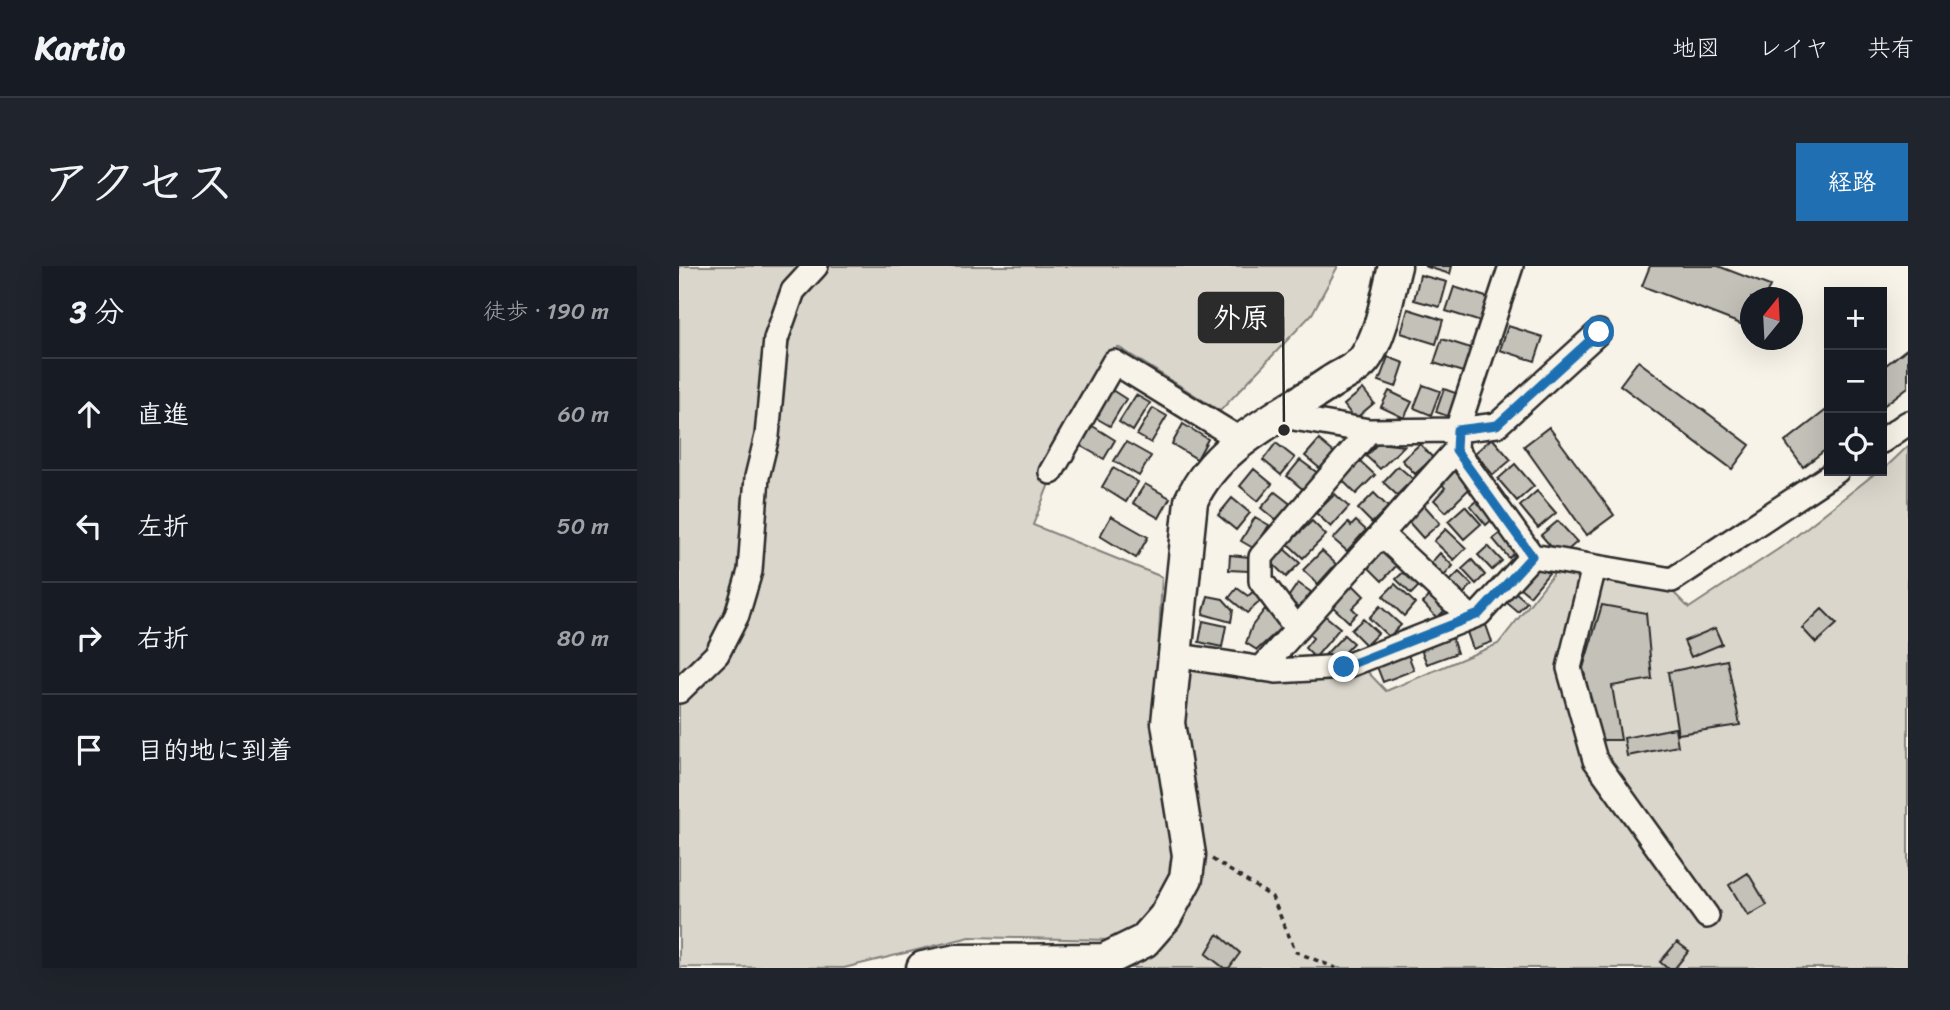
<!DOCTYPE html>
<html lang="ja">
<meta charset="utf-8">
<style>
:root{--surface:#171b24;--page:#20242c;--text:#f1f3f6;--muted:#9ea1a6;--line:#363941;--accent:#1f6fb2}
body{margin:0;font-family:Sriracha,"Klee One",sans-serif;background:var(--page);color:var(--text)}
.controls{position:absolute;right:21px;top:21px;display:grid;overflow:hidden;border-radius:0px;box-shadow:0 7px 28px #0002}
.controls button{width:63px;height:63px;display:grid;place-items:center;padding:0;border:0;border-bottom:2px solid var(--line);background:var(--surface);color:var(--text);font:35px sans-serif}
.compass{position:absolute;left:1061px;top:21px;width:63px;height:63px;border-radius:50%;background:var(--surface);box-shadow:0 7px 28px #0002;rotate:18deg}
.stop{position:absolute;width:21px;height:21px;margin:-16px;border:5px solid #1f6fb2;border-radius:50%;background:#fff}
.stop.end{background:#1f6fb2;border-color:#fff;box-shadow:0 2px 7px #0008}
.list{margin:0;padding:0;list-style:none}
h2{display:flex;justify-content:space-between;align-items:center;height:91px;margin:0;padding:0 28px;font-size:30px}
h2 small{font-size:23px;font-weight:400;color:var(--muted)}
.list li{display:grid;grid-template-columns:46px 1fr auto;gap:21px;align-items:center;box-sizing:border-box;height:112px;padding:0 28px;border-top:2px solid var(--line)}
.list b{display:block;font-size:26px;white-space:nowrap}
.list em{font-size:23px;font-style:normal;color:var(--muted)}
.icon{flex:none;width:38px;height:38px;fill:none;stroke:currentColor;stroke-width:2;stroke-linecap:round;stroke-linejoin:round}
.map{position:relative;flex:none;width:1229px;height:702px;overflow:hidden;border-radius:0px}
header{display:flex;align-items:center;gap:42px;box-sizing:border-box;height:98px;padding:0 35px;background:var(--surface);border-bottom:2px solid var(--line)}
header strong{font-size:33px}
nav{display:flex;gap:38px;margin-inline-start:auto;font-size:24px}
.intro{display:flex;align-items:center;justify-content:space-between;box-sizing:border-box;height:168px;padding:0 42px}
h1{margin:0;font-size:49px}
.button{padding:18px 32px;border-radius:0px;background:var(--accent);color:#fff;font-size:24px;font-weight:700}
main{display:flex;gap:42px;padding:0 42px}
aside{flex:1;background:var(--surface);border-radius:0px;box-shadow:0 7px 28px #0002}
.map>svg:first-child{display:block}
.green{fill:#dad6cc;stroke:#82807c;stroke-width:2}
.building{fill:#c4c1b9;stroke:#2b2b2b;stroke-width:2}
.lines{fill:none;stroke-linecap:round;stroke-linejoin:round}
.street-casing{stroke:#2b2b2b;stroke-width:28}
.secondary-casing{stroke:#2b2b2b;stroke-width:37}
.path{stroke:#2b2b2b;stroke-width:3.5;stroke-dasharray:5 5;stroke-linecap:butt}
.street{stroke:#f7f3e8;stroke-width:23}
.secondary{stroke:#f7f3e8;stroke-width:32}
.route{stroke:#1f6fb2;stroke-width:9}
.leader{fill:none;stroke:#2b2b2b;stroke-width:2.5}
.callout-dot{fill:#2b2b2b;stroke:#f7f3e8;stroke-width:2.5}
.callout{fill:#2b2b2b;stroke:#2b2b2b;stroke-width:2.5}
.callout-label{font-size:28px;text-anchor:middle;font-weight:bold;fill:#fff}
</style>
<header>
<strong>Kartio</strong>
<nav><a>地図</a><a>レイヤ</a><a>共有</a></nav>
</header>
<div class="intro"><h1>アクセス</h1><a class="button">経路</a></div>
<main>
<aside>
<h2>3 分<small>徒歩 · 190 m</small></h2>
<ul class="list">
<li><svg class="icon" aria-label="ahead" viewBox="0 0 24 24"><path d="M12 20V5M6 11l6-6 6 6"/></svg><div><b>直進</b></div><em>60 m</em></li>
<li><svg class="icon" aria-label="left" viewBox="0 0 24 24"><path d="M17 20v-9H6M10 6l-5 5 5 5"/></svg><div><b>左折</b></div><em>50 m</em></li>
<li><svg class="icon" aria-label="right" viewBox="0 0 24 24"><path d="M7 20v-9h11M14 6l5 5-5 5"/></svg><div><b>右折</b></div><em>80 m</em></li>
<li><svg class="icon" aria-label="arrive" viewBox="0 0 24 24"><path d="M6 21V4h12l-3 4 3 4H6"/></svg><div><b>目的地に到着</b></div></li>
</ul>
</aside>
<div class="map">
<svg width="1229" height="702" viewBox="0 0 1229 702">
<rect width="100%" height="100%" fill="#f7f3e8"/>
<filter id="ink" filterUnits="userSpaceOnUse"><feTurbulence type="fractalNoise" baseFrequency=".0143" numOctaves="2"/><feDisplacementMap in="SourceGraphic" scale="14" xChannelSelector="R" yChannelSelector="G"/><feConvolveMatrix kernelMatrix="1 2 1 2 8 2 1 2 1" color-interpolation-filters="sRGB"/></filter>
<g filter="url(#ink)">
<!-- green -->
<path class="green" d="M 0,0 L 659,0 L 633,48 L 541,145 L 439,81 L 380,192 L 354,259 L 483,311 L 479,388 L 594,411 L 685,402 L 707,425 L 819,378 L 881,300 L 989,321 L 1010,342 L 1107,278 L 1199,205 L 1203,205 L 1229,180 L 1229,702 L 427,702 L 432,674 L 291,671 L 165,702 L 0,701 Z"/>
<!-- building -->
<path class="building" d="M 745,0 L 773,0 L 771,8 Z
M 971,0 L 1039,0 L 1091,20 L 1086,32 L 1072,32 L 1072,62 L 963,20 Z
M 741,9 L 768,16 L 761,41 L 735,34 Z
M 775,21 L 810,32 L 802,56 L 767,45 Z
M 729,43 L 764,54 L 757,78 L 722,67 Z
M 829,60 L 864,71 L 856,95 L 821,84 Z
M 763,73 L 798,84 L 790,108 L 755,97 Z
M 1229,82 L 1229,121 L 1203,141 L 1203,102 Z
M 709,91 L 725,97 L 717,121 L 700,115 Z
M 959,95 L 1071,179 L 1053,203 L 941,119 Z
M 744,119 L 761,125 L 752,149 L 735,142 Z
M 684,123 L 695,137 L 676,153 L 665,139 Z
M 765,123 L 782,129 L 774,152 L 757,146 Z
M 433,124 L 447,133 L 431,160 L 417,152 Z
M 710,125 L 733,136 L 725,152 L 702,141 Z
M 457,129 L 471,137 L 454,165 L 440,156 Z
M 474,142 L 488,150 L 472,177 L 458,169 Z
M 1150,142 L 1150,181 L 1124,201 L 1106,176 Z
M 504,158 L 529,173 L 518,193 L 493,178 Z
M 412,159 L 436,174 L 425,193 L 400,179 Z
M 870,161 L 935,249 L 908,269 L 845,180 Z
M 813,172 L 832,194 L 814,209 L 796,187 Z
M 640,174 L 658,189 L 644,205 L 626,190 Z
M 447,176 L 472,190 L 460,210 L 435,195 Z
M 597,177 L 616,192 L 602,209 L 584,194 Z
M 699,177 L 725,180 L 701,203 L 687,190 Z
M 741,178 L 754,192 L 736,208 L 723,194 Z
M 621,194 L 640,208 L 626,225 L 608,210 Z
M 681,195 L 696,209 L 677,228 L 663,214 Z
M 836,198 L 855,220 L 838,235 L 819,213 Z
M 719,200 L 734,213 L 718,229 L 704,216 Z
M 434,202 L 459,216 L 447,236 L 423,221 Z
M 779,202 L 795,218 L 767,246 L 755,234 L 766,222 L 763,218 Z
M 575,203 L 593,218 L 579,235 L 561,220 Z
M 466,218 L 491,232 L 480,252 L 454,237 Z
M 858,225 L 877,247 L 859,262 L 841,240 Z
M 596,226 L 614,240 L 600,257 L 582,242 Z
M 695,227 L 709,241 L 693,257 L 679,243 Z
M 656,228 L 670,241 L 652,261 L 637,247 Z
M 802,231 L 817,250 L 807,259 L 791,240 Z
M 553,232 L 571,247 L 557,264 L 539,249 Z
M 745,239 L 761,257 L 744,272 L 728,254 Z
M 786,240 L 802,258 L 785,273 L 769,255 Z
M 432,250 L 469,271 L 457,292 L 421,270 Z
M 576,251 L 590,259 L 576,283 L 562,275 Z
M 633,255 L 647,269 L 624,292 L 609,278 Z
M 677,255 L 687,264 L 668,285 L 654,273 L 669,257 L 672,260 Z
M 879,255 L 898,276 L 881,291 L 862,269 Z
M 767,263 L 787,282 L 775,294 L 755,275 Z
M 825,264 L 840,283 L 830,292 L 814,273 Z
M 809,280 L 823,295 L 813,304 L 799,289 Z
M 604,282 L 621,297 L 607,311 L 591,295 Z
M 706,283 L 720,297 L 703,315 L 689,301 Z
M 643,285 L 657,298 L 639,318 L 624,304 Z
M 761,287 L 774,300 L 764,311 L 751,298 Z
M 551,289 L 571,291 L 569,305 L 550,304 Z
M 793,294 L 806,309 L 797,318 L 783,303 Z
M 729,302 L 743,317 L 732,328 L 717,313 Z
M 857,302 L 870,307 L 851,330 L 840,321 Z
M 780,306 L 793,319 L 782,330 L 769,317 Z
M 619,317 L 632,326 L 621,342 L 608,333 Z
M 716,318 L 736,337 L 725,350 L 704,330 Z
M 674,319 L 685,330 L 673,342 L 678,347 L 670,356 L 653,340 Z
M 558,322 L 569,330 L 576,324 L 584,333 L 568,347 L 550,332 Z
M 755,325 L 770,340 L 758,352 L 744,337 Z
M 836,326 L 848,336 L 839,346 L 827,336 Z
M 529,330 L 544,333 L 554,344 L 552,356 L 524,348 Z
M 923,339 L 967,347 L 973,413 L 933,420 L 942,474 L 921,474 L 904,402 Z
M 701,340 L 722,359 L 710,371 L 690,352 Z
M 586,343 L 603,361 L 578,384 L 567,377 L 573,360 Z
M 1143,343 L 1158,358 L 1137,377 L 1123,362 Z
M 644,348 L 661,362 L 636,392 L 626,382 L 634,372 L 629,367 Z
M 684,353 L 699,367 L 687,379 L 672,364 Z
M 524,355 L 547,360 L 543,381 L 520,376 Z
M 807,359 L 813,376 L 794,383 L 788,366 Z
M 1036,362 L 1043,378 L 1012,391 L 1005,375 Z
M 665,369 L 674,377 L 655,397 L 646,389 Z
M 772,369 L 778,387 L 748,398 L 741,381 Z
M 728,386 L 735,404 L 704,416 L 697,398 Z
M 1048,394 L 1061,459 L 999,468 L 989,406 Z
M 996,462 L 999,480 L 948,490 L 945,472 Z
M 1069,607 L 1088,639 L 1069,650 L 1050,619 Z
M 539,668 L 561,687 L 550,702 L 545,702 L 527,688 Z
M 998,676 L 1010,685 L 996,702 L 988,702 L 981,696 Z"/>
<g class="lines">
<defs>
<path id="street" d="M 603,150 L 690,165 L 778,164 L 832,0
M 1203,175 L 1229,157
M 777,184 L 853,290
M 372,206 L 435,96 L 562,174
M 702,268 L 791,351
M 915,301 L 890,402 L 916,494 L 1028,650
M 618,363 L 582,315 L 582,291 L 690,165
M 495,389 L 597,405 L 665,401 L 800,348 L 853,290 L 993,314 L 1158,205
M 582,403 L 777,184 L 778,164 L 818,159 L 920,66
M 0,425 L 38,388 L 58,349 L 71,305 L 78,211 L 88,170 L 97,73 L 114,25 L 137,0"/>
<path id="secondary" d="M 244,702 L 278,695 L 426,694 L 465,675 L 486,651 L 507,612 L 510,589 L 489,457 L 512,235 C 538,177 602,151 652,116 C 663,109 680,102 687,91 C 704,65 708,30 716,0"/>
</defs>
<!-- street casing -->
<use href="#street" class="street-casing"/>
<!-- secondary casing -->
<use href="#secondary" class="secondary-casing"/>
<!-- path -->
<path class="path" d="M 533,593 L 593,631 L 617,686 L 657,702"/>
<!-- street -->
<use href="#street" class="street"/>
<!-- secondary -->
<use href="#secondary" class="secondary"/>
</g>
</g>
<g class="lines" filter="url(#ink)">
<!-- route -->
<path class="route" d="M 665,401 L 800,348 L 853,290 L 777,184 L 778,164 L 818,159 L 920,66"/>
</g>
<!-- callouts -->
<path class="leader" d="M605 164L604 51"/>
<circle class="callout-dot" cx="605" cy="164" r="7"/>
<rect class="callout" x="520" y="27" width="84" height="49" rx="7"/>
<g class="callout-label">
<text x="562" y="61">外原</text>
</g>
</svg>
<div class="controls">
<button>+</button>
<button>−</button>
<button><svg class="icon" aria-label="locate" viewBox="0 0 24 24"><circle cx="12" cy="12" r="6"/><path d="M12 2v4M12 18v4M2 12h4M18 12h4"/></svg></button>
</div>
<svg class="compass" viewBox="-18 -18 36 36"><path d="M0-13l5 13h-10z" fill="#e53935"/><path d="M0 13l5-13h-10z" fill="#9ea1a6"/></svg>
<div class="stop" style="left:920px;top:66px"></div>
<div class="stop end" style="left:665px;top:401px"></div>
</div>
</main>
